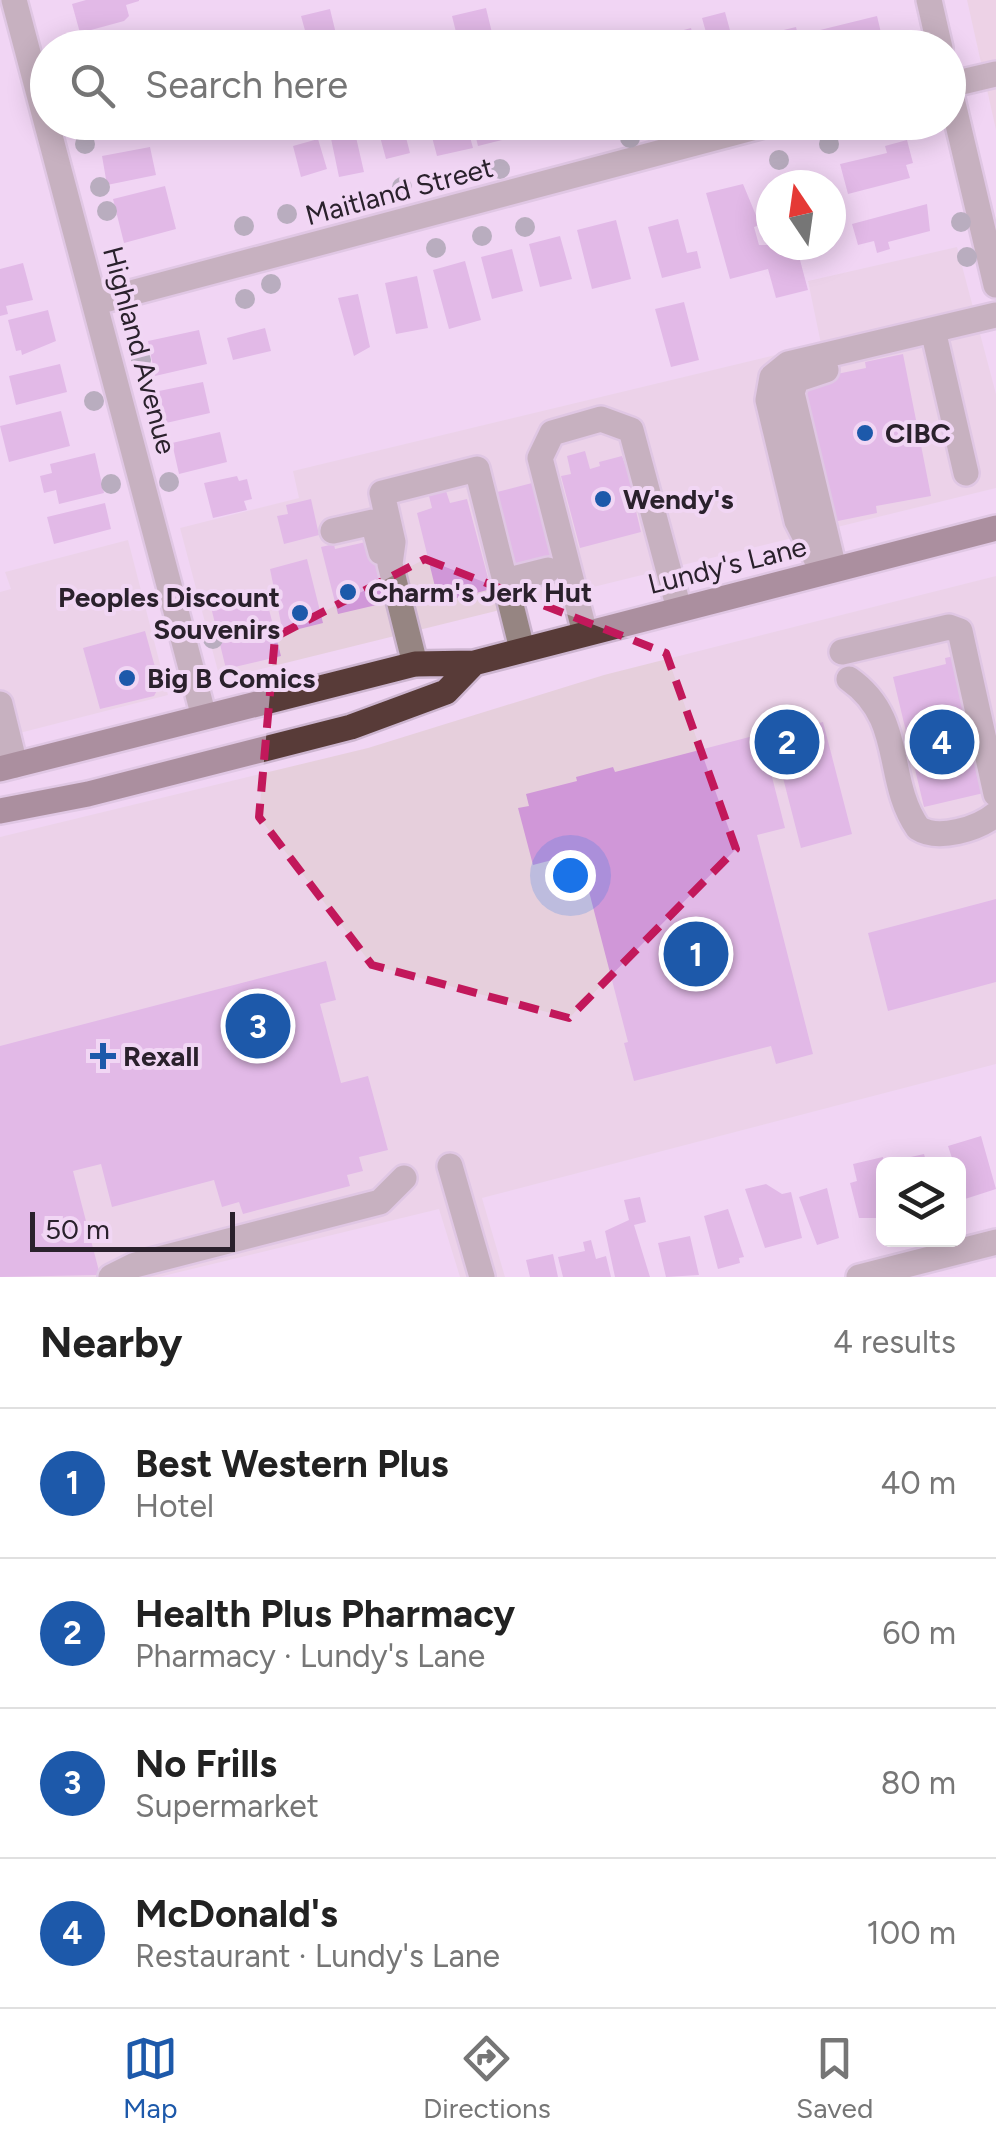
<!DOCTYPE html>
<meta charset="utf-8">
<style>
:root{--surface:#fff;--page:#f6f6f6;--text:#222;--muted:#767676;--line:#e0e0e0;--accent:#1d59aa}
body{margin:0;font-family:Figtree,sans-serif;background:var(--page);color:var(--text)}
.controls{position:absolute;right:30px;bottom:30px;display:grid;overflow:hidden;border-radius:15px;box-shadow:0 5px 25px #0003}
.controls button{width:90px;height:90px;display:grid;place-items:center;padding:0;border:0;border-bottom:2px solid var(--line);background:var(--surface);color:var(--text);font:50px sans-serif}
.compass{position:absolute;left:756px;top:170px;width:90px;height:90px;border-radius:50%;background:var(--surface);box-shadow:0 5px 25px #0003;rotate:347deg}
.scale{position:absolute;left:30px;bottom:25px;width:205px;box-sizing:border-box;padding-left:10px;border:5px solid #2a212c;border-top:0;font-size:28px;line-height:35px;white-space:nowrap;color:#2a212c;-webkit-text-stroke:8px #f1d6f4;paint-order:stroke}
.you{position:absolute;left:570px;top:875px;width:35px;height:35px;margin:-25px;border:8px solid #fff;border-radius:50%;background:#1a73e8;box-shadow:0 0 0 15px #1a73e833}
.badge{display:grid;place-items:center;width:65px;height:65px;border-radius:50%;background:var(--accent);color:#fff;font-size:32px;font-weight:700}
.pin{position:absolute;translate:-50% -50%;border:5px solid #fff;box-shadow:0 2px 10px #0006}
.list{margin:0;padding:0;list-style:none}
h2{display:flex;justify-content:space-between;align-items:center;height:130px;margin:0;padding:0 40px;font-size:42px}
h2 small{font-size:32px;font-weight:400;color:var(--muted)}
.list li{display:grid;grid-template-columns:65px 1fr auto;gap:30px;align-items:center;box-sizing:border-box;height:150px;padding:0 40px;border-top:2px solid var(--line)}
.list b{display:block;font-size:38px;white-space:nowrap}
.list p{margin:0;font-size:32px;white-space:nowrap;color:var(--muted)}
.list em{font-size:32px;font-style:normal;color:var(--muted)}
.icon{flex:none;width:55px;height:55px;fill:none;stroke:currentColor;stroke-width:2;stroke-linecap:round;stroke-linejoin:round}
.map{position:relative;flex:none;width:996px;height:1277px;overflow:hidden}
.search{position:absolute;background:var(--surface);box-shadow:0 5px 25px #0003;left:30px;right:30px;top:30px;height:110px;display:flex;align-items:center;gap:25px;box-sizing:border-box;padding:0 35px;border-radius:55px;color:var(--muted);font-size:38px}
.sheet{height:730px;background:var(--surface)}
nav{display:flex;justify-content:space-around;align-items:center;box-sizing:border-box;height:140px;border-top:2px solid var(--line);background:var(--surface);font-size:28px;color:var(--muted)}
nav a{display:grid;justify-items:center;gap:5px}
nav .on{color:var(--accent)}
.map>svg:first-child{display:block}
.commercial{fill:#e6cfdc}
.education{fill:#e9cfd6}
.building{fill:#d097d8}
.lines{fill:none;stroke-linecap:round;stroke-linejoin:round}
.minor-casing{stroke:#cdb5d0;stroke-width:30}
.major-casing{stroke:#cdb5d0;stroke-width:30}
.minor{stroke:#968582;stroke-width:25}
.major{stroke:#583b38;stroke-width:25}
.tree{fill:#757d7f}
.marked{fill:none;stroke:#c2185b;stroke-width:8;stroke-dasharray:20 12;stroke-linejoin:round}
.poi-dot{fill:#1d59aa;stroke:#f1d6f4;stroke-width:4}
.labels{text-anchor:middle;stroke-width:8;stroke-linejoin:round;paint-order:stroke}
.street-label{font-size:28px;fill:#2a212c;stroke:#f1d6f4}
.poi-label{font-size:28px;font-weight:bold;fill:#2a212c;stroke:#f1d6f4;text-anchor:start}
</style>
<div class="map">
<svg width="996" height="1277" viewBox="0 0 996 1277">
<rect width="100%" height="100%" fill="#f1d6f4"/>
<!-- commercial -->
<path class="commercial" d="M 957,247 L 996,394 L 996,488 L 220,679 L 180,528 L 299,498 L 293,471 L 821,344 L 808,281 Z
M 128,540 L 168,695 L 0,738 L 0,592 L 11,589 L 5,572 Z
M 996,576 L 996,1064 L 482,1198 L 505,1277 L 460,1277 L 439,1209 L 159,1277 L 0,1277 L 0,837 L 368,748 L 604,675 Z"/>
<!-- education -->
<path class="education" d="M 967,0 L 996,0 L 996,130 Z"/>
<!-- building -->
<path class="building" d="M 86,0 L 139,0 L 139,1 L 126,5 L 129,16 L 124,21 L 80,33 L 72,4 Z
M 486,8 L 494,41 L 460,48 L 452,16 Z
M 330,9 L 337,38 L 309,45 L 301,16 Z
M 725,12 L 731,34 L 743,32 L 747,48 L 715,48 L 714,41 L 709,43 L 702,18 Z
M 877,16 L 883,41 L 875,43 L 876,48 L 824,48 L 820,30 Z
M 796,27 L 801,48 L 770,48 L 767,34 Z
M 691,28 L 696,48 L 673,48 L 669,34 Z
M 89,122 L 142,122 L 143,126 L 93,139 Z
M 376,122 L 402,122 L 410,153 L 386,159 Z
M 428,122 L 466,122 L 473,148 L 437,156 Z
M 472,122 L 505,122 L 506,139 L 478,146 Z
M 353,124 L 364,172 L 339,177 L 329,129 Z
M 318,139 L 327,169 L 301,177 L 293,146 Z
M 907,140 L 913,163 L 906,165 L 910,178 L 848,194 L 840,164 L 887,153 L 885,146 Z
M 150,147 L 156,175 L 107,185 L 102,156 Z
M 743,184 L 760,225 L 754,227 L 759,245 L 796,245 L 808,290 L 776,298 L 768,269 L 730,279 L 706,193 Z
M 165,186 L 176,229 L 124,243 L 113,199 Z
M 927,204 L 930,231 L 888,242 L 890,249 L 877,253 L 874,241 L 858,245 L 852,224 Z
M 678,219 L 687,253 L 697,251 L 701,268 L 662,278 L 648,227 Z
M 616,220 L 631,279 L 592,289 L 577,230 Z
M 560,236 L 572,279 L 540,287 L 529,244 Z
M 512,249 L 523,291 L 492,299 L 481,257 Z
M 465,261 L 481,320 L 449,329 L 433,270 Z
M 23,263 L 33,300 L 6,306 L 8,314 L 0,316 L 0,269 Z
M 417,276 L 428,328 L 396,334 L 385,283 Z
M 358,294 L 370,347 L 354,356 L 338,298 Z
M 684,302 L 699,360 L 671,367 L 655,309 Z
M 48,310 L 56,341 L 22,355 L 21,350 L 16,351 L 8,320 Z
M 265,328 L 271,351 L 233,360 L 227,338 Z
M 199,330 L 207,364 L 155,376 L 148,341 Z
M 903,354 L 931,496 L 876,506 L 877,513 L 828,523 L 798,382 L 866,368 L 865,362 Z
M 60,364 L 67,392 L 16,405 L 9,376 Z
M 203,382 L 210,413 L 166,423 L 159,391 Z
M 61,411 L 70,446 L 9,462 L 0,426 Z
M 220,432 L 227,462 L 179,474 L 172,443 Z
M 585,451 L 590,469 L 600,466 L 599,462 L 622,456 L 642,510 L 636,511 L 641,532 L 580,548 L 561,476 L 571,474 L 567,456 Z
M 95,453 L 104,493 L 59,504 L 56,490 L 44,493 L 40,476 L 52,473 L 50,464 Z
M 237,476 L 239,481 L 247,479 L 252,499 L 244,501 L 247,510 L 213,518 L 204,483 Z
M 532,483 L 551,555 L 516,565 L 497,492 Z
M 446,491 L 450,503 L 467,499 L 491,589 L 439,603 L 417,513 L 432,508 L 429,496 Z
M 311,499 L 319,535 L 284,544 L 277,516 L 288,514 L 286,505 Z
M 105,503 L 111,529 L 54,544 L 47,517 Z
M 370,541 L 385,603 L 338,614 L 321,547 L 334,544 L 335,549 Z
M 307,559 L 323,623 L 283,633 L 270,569 Z
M 265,594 L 281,656 L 226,669 L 211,607 Z
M 145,631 L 160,685 L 154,696 L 100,709 L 83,648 Z
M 959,655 L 988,792 L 924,807 L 893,677 L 946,664 L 945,658 Z
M 823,722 L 852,834 L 801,848 L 772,735 Z
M 761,734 L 785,828 L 757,835 L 813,1054 L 776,1064 L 771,1046 L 634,1081 L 624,1043 L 628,1042 L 579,853 L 533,865 L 518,808 L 529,806 L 526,794 L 577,781 L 576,777 L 613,767 L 615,772 Z
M 996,899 L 996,982 L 888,1011 L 868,933 Z
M 326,961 L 336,1000 L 320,1004 L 341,1083 L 368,1076 L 388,1150 L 359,1157 L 363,1171 L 347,1175 L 350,1186 L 243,1214 L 239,1202 L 222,1207 L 214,1180 L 112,1207 L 101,1164 L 73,1171 L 100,1275 L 0,1277 L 0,1046 Z
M 981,1136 L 996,1189 L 965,1199 L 958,1164 L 954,1164 L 948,1146 Z
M 924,1154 L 927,1164 L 894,1164 L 893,1161 Z
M 883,1157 L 884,1218 L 859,1218 L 850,1183 L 857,1181 L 853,1164 Z
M 766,1184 L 782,1194 L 791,1192 L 802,1238 L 765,1248 L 745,1189 Z
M 827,1188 L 839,1238 L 817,1245 L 799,1197 Z
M 640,1197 L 646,1222 L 634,1225 L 650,1277 L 615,1277 L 605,1231 L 629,1220 L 624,1200 Z
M 728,1209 L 744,1257 L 739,1258 L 740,1263 L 718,1269 L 704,1216 Z
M 690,1236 L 699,1275 L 666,1277 L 658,1243 Z
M 591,1240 L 596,1259 L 606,1256 L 611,1277 L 563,1277 L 558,1257 L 585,1251 L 583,1242 Z
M 553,1254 L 558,1277 L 530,1277 L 526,1260 Z"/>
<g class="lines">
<defs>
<path id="minor" d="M 14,0 L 204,717
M 929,0 L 940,48
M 948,82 L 996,285
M 949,85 L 996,74
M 97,302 L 775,122
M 933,330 L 966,473
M 826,370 L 796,380 L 792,393 L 834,569
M 333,531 L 373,522 L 381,552
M 823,572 L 797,521 L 768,400 L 772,377 L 788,364 L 996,315
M 505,581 L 548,570
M 585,633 L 540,458 L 552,433 L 601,419 L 631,430 L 679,609
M 842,652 L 949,627 L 960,631 L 996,794
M 415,664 L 390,564 L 393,542 L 382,493 L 477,469 L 522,649
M 849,679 C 906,719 884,779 918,828 C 938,841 978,829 996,814
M 0,704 L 15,765
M 450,1166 L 482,1277
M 111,1277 L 135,1265 L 380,1202 L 404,1178
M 859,1277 L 996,1242"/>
<path id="major" d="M 0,769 L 415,664 L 474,663 L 996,528
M 0,811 L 88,794 L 351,727 L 446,692 L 474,663"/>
</defs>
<!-- minor casing -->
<use href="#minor" class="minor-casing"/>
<!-- major casing -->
<use href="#major" class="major-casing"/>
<!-- minor -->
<use href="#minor" class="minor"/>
<!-- major -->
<use href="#major" class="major"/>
</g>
<!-- trees -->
<g class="tree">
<circle cx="630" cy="138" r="10"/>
<circle cx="85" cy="144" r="10"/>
<circle cx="829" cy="144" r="10"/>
<circle cx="779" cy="160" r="10"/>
<circle cx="500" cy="169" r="10"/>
<circle cx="100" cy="187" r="10"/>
<circle cx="402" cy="187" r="10"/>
<circle cx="107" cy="211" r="10"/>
<circle cx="287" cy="214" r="10"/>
<circle cx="961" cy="222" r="10"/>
<circle cx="244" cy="226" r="10"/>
<circle cx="525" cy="227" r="10"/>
<circle cx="482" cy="236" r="10"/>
<circle cx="436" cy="248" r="10"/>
<circle cx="967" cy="257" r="10"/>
<circle cx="271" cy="284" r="10"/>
<circle cx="245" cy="299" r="10"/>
<circle cx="141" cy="360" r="10"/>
<circle cx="94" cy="401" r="10"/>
<circle cx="169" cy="482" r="10"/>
<circle cx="111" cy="484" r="10"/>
<circle cx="213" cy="639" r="10"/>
</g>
<!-- marked area -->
<path d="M0 0H996V1277H0ZM 425,559 L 666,653 L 736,849 L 569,1018 L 372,965 L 259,817 L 275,637 Z" fill="#f1d6f4" fill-opacity=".55" fill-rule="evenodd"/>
<path class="marked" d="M 425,559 L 666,653 L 736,849 L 569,1018 L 372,965 L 259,817 L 275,637 Z"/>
<!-- markers -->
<g class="poi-dot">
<circle cx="865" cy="433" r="10"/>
<circle cx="603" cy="499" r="10"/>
<circle cx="348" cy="592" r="10"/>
<circle cx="300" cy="613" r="10"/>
<circle cx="127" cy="678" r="10"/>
<path d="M98 1041h10v10h10v10h-10v10h-10v-10h-10v-10h10z"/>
</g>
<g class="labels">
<!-- street labels -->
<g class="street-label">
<text transform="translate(399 191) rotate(-15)" y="10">Maitland Street</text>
<text transform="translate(140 350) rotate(75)" y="10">Highland Avenue</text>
<text transform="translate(727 565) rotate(-14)" y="10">Lundy's Lane</text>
</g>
<!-- poi labels -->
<g class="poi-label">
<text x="885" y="443">CIBC</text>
<text x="623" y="509">Wendy's</text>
<text x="368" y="602">Charm's Jerk Hut</text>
<text x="280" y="607" text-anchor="end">Peoples Discount<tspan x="280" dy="32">Souvenirs</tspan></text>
<text x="147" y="688">Big B Comics</text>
<text x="123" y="1066">Rexall</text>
</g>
</g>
</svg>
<div class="controls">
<button><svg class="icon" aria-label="layers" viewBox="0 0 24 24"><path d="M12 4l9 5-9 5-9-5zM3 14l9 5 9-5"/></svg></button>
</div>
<svg class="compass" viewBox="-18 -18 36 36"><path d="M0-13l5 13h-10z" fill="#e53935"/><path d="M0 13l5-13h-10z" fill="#767676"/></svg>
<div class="scale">50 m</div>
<div class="you"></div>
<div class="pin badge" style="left:696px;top:954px">1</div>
<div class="pin badge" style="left:787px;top:742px">2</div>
<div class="pin badge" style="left:258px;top:1026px">3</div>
<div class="pin badge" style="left:942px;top:742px">4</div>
<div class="search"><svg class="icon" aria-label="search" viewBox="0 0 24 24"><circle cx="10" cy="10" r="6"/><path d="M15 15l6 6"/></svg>Search here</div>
</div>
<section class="sheet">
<h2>Nearby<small>4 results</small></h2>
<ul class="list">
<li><span class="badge">1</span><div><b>Best Western Plus</b><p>Hotel</p></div><em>40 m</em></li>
<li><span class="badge">2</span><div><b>Health Plus Pharmacy</b><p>Pharmacy · Lundy's Lane</p></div><em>60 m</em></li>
<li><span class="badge">3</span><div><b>No Frills</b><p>Supermarket</p></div><em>80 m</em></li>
<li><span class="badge">4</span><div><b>McDonald's</b><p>Restaurant · Lundy's Lane</p></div><em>100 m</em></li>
</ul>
</section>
<nav>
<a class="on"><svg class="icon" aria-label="map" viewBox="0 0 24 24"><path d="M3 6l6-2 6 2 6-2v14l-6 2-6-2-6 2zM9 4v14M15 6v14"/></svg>Map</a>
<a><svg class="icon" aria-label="directions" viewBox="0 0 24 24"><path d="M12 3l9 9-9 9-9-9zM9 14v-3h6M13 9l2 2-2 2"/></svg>Directions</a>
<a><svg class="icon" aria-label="saved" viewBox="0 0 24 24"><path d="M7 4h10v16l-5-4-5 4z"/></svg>Saved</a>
</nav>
